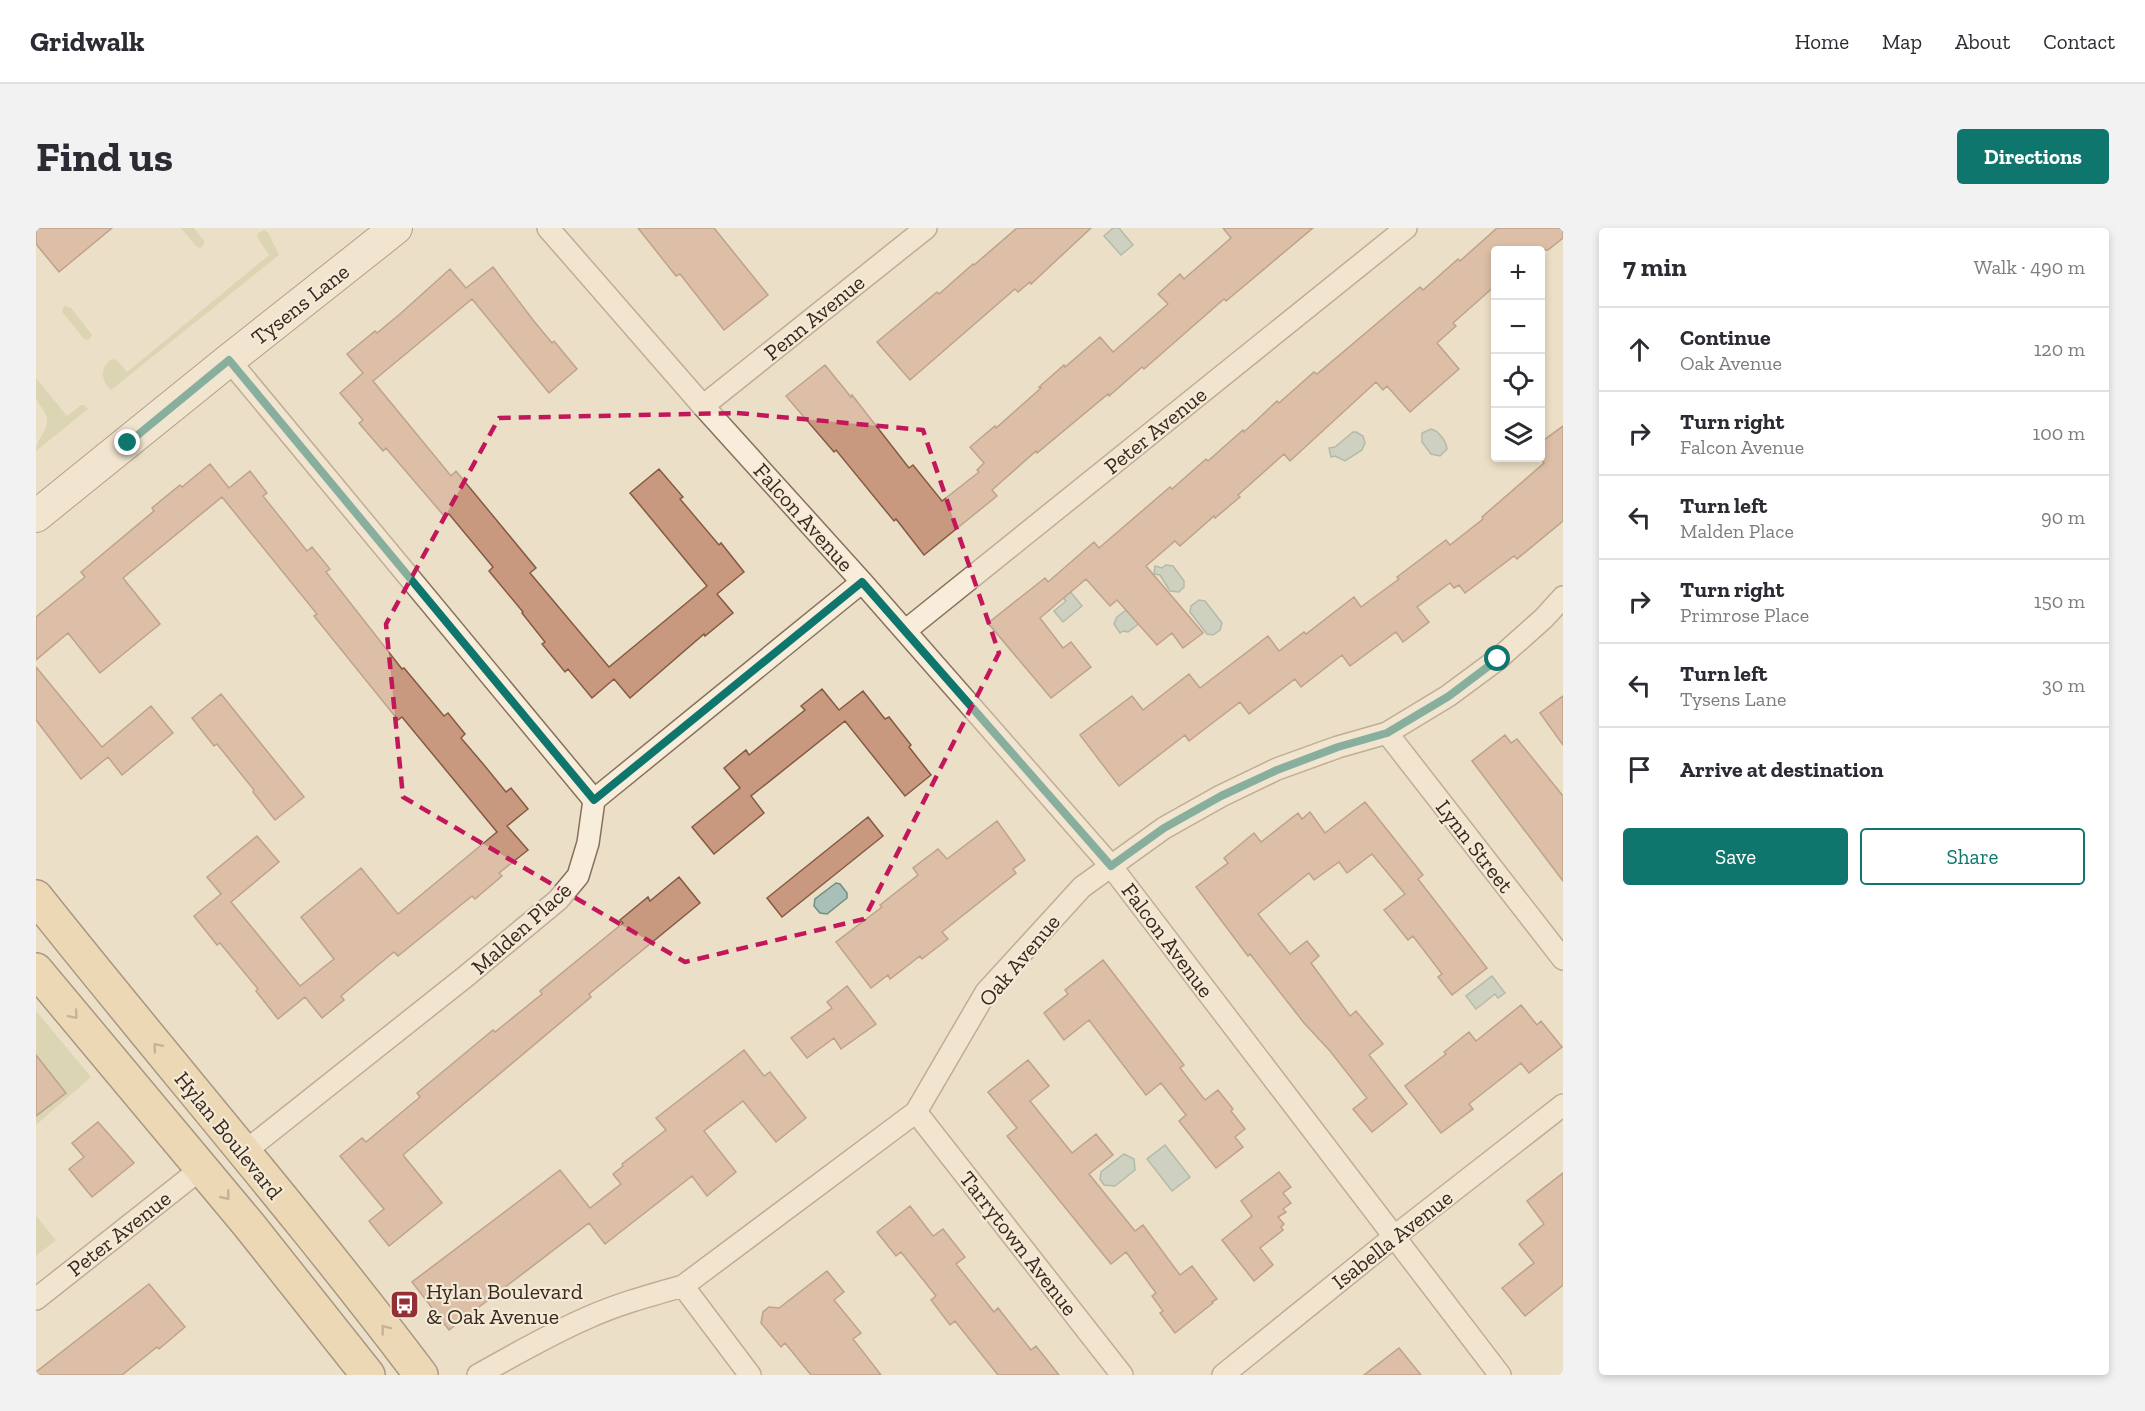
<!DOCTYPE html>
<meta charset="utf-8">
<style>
:root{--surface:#fff;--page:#f2f2f3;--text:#2b2b33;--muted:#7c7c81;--line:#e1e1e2;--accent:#0f766e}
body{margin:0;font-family:"Zilla Slab",serif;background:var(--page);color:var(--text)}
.controls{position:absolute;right:18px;top:18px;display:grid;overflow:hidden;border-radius:6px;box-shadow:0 3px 9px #0003}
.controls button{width:54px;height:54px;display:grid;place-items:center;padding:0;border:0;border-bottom:2px solid var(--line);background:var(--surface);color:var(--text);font:30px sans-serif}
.stop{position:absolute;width:18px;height:18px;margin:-14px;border:4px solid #0f766e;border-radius:50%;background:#fff}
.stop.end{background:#0f766e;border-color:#fff;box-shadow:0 2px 6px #0008}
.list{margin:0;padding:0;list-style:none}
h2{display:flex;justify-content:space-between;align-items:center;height:78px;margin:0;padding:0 24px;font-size:26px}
h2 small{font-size:20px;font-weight:400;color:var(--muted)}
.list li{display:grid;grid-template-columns:39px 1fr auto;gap:18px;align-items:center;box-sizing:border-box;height:84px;padding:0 24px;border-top:2px solid var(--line)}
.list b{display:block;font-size:22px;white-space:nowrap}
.list p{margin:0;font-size:20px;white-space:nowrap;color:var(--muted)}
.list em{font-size:20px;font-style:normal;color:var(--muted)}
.actions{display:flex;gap:12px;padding:18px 24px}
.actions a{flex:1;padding:14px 0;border:2px solid var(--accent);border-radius:6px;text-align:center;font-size:21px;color:var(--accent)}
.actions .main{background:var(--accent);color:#fff}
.icon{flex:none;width:33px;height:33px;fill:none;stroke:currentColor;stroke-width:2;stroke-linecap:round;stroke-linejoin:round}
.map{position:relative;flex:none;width:1527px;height:1147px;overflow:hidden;border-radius:6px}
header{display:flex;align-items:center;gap:36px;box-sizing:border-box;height:84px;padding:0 30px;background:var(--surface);border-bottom:2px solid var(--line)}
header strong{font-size:28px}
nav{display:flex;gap:33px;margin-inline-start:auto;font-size:21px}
.intro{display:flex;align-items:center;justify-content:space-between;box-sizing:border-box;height:144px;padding:0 36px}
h1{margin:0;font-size:42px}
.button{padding:15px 27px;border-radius:6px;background:var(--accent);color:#fff;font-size:21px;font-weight:700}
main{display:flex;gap:36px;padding:0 36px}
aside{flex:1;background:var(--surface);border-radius:6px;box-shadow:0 3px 9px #0003}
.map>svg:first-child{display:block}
.green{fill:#c7ca9b}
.water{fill:#a8c0b8;stroke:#6f8e85;stroke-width:1.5}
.building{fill:#c8997e;stroke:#855a44;stroke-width:1.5}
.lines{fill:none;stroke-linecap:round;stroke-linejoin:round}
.street-casing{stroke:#87715d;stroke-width:24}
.secondary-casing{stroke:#695240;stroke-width:34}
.primary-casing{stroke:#554031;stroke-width:36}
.street{stroke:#f7edda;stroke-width:21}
.secondary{stroke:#f7edda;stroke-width:32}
.primary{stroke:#edd1a1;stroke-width:33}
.oneway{stroke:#927e60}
.route{stroke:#0f766e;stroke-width:8}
.marked{fill:none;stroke:#c2185b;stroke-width:4.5;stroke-dasharray:12 8;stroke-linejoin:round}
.labels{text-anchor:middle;stroke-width:4.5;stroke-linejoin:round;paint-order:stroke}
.street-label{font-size:22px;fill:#382a20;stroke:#f4ead6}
.poi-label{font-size:22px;fill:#382a20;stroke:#f4ead6;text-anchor:start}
</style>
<header>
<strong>Gridwalk</strong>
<nav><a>Home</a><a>Map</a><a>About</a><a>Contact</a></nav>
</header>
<div class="intro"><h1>Find us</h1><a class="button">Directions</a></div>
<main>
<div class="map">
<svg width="1527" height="1147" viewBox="0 0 1527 1147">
<rect width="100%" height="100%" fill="#ecdfc7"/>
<!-- green -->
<path class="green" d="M 145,0 L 158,0 L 168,13 L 168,17 L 164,20 L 160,18 Z
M 229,2 L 233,6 L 243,27 L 75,162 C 65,153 63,139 76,131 L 81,132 L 91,144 L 233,27 L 221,9 L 222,5 Z
M 29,78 L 35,80 L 54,104 L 56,107 L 53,112 L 48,111 L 27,85 L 26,81 Z
M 0,150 L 31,188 L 45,177 L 48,177 L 52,181 L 0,223 C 0,211 12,204 11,191 C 10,182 2,177 0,170 C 0,164 0,156 0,150 Z
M 0,783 L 55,849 L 0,897 L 0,888 L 30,865 L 0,827 Z
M 0,988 L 20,1012 L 0,1028 Z"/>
<!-- water -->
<path class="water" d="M 1077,0 L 1083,0 L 1097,17 L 1085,27 L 1068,8 Z
M 1395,201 C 1403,203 1410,213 1411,221 L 1404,228 L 1395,226 L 1386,214 L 1386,205 Z
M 1317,204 L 1320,204 L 1327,208 L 1329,215 L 1326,222 L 1309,233 L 1299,228 L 1295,229 L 1293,220 L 1299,219 Z
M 1130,337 L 1137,338 L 1148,353 L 1148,359 L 1143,364 L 1134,363 L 1124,347 L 1118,346 L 1119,338 L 1126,340 Z
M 1032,361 L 1046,378 L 1027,394 L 1018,383 L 1030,373 L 1025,367 Z
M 1163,372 L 1169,373 L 1186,395 L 1184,402 L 1177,407 L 1171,406 L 1154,384 L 1155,378 Z
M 1098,376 L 1109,391 L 1092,404 L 1087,403 L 1084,405 L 1078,396 L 1081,389 Z
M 800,655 L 804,656 L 811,665 L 811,670 L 791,686 L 784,685 L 778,678 L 779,671 Z
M 1456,748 L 1469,765 L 1462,770 L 1459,766 L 1440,781 L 1430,768 Z
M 1129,917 L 1154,949 L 1136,963 L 1111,931 Z
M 1088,926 L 1098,931 L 1099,942 L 1079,958 L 1068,957 L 1064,951 L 1065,944 Z"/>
<!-- building -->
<path class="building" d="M 0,0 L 76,0 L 23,44 L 0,16 Z
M 602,0 L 678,0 L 732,67 L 688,102 L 644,46 L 640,48 Z
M 981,0 L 1055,0 L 995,56 L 994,54 L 982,64 L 979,61 L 874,152 L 841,114 L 901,64 L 903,66 L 937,36 L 938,37 Z
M 1187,0 L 1277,0 L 1190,73 L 1188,71 L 1108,141 L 1106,139 L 1073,168 L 1072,166 L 1001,225 L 1000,223 L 956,262 L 961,268 L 888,327 L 860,291 L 858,293 L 800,222 L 798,224 L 750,168 L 789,137 L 815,169 L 816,167 L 873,240 L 877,237 L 906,273 L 943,244 L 941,242 L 948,235 L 934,219 L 959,198 L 960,200 L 1005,160 L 1003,159 L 1028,137 L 1029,139 L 1064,109 L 1077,124 L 1132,76 L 1122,66 L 1144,46 L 1148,51 L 1195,10 Z
M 1461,0 L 1527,0 L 1527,10 L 1512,22 L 1460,22 L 1460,57 L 1417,95 L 1420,98 L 1401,115 L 1423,141 L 1374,184 L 1351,158 L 1347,162 L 1340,154 L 1254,233 L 1248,226 L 1202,267 L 1204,269 L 1179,290 L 1178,288 L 1144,318 L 1139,313 L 1110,338 L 1167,405 L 1147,420 L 1136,405 L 1121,417 L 1081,372 L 1074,378 L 1050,351 L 1004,390 L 1027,420 L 1035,414 L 1055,439 L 1015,470 L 952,395 L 1009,350 L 1012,354 L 1058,314 L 1063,320 L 1134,259 L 1136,261 L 1170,231 L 1172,233 L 1207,202 L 1208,204 L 1241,173 L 1243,175 L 1278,144 L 1281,146 L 1384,59 L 1387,62 L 1422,31 L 1424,33 Z
M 457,39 L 497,92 L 516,115 L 518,113 L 541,141 L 513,165 L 436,71 L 337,153 L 415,248 L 420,243 L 500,340 L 494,345 L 573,439 L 671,358 L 594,265 L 623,241 L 647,269 L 644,271 L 683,317 L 685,315 L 708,344 L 681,366 L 697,385 L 669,408 L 668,406 L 594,470 L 578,451 L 556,470 L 532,441 L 529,444 L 506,416 L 509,414 L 486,385 L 487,384 L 453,343 L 457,339 L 413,286 L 409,289 L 350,220 L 347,223 L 323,195 L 327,192 L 304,165 L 327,145 L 311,126 L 339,103 L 341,105 L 364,86 L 414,41 L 430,60 Z
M 1527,198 L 1527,293 L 1481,331 L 1478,328 L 1429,365 L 1423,357 L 1418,360 L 1414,355 L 1381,379 L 1393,394 L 1367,414 L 1360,404 L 1314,438 L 1306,427 L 1265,459 L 1259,451 L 1213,486 L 1204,474 L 1153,513 L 1149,507 L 1083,558 L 1044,507 L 1096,468 L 1107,482 L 1153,446 L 1164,460 L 1232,408 L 1243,423 L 1268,404 L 1270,406 L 1318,369 L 1325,379 L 1363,351 L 1361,349 L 1410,312 L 1414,317 L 1447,291 L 1446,289 L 1508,235 L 1504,230 L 1504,215 Z
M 174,236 L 193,260 L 214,243 L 231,265 L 227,268 L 271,323 L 276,319 L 294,341 L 290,344 L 366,441 L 368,440 L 408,488 L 412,485 L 429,506 L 425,510 L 448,537 L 470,564 L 475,560 L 492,581 L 471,598 L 492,622 L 463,645 L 466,648 L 439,671 L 436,668 L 362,728 L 358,724 L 342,737 L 305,768 L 308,772 L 286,790 L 269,769 L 242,791 L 220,763 L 222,761 L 184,715 L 181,717 L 158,688 L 185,666 L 171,649 L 221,608 L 243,634 L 195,674 L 264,758 L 298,731 L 265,689 L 325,640 L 362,686 L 461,604 L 366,489 L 362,492 L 278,388 L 281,386 L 186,269 L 87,350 L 124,396 L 64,445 L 32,405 L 0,432 L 0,389 L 49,349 L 45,344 L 118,283 L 116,280 L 144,257 L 146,259 Z
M 0,439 L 66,519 L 115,478 L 137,505 L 86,547 L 72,529 L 45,551 L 0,492 Z
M 786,461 L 803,482 L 827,463 L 849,491 L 853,489 L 875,517 L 873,519 L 895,547 L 869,568 L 809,493 L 715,568 L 728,585 L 678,626 L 656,599 L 704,560 L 688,540 L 710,522 L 713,527 L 769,482 L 765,478 Z
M 185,466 L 268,569 L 239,592 L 217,564 L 218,562 L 181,516 L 178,518 L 156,490 Z
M 1527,468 L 1527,517 L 1504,485 Z
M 1469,507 L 1475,515 L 1481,511 L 1527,568 L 1527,653 L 1436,533 Z
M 1329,574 L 1387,647 L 1382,651 L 1451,740 L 1416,767 L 1402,749 L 1406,746 L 1377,708 L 1372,712 L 1348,682 L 1369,666 L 1336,626 L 1311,645 L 1303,634 L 1278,652 L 1273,645 L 1222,686 L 1254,726 L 1271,713 L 1283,728 L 1275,735 L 1314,788 L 1320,783 L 1347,816 L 1333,827 L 1371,876 L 1336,904 L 1317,881 L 1331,870 L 1294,823 L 1268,795 L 1214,726 L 1212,728 L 1160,659 L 1192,635 L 1188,630 L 1218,605 L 1225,614 L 1262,585 L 1266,591 L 1274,584 L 1289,605 Z
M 832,589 L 847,608 L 746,689 L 731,670 Z
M 961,593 L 989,632 L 977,641 L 980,645 L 906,704 L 912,711 L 886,731 L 884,728 L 854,751 L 852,747 L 835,760 L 800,714 L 846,679 L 844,677 L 882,647 L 877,640 L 902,621 L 911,631 Z
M 643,649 L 664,675 L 553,766 L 555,769 L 367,927 L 406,975 L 353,1018 L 333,993 L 348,981 L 304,928 L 326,910 L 330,914 L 384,869 L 381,865 L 457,802 L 459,804 L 506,766 L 504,763 L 587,695 L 584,692 L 612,669 L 614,673 Z
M 1067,732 L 1148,837 L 1144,840 L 1169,872 L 1182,862 L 1197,881 L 1195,883 L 1209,901 L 1199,909 L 1207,919 L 1180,940 L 1143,893 L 1150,887 L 1125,855 L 1110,867 L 1053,792 L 1028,812 L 1008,785 L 1032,766 L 1029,762 Z
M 811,758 L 840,796 L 805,821 L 798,810 L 771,830 L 755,810 L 796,780 L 791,774 Z
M 1485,777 L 1501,797 L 1505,793 L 1526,819 L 1493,845 L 1485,835 L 1433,876 L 1437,881 L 1405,905 L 1369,858 L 1410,826 L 1408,824 L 1433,804 L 1440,813 Z
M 708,822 L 728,848 L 734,844 L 770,890 L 740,914 L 707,873 L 668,903 L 700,944 L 671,968 L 656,948 L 569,1016 L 553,995 L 413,1102 L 376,1054 L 524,942 L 554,980 L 585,956 L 577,946 L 587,938 L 586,936 L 630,902 L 620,890 Z
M 0,827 L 30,865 L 0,888 Z
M 992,832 L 1013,858 L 994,873 L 1036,925 L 1060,906 L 1077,927 L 1053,946 L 1099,1003 L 1107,997 L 1144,1047 L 1156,1038 L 1181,1071 L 1176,1074 L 1177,1075 L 1139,1105 L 1124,1085 L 1127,1083 L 1116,1068 L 1120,1065 L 1090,1024 L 1075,1036 L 971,908 L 981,900 L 952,864 Z
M 62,894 L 98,935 L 56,969 L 33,941 L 48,929 L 36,915 Z
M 1243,944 L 1255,959 L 1247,965 L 1255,975 L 1247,981 L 1250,984 L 1242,989 L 1248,996 L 1245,999 L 1247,1002 L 1224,1020 L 1237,1037 L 1218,1053 L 1186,1012 L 1216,988 L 1205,973 Z
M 1527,945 L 1527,1057 L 1489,1088 L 1466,1060 L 1498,1035 L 1483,1016 L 1508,996 L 1491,973 Z
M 874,978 L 897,1008 L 907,1001 L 929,1029 L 920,1036 L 958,1084 L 962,1080 L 995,1122 L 1000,1118 L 1023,1147 L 962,1147 L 919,1093 L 914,1097 L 895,1072 L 900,1068 L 865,1024 L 860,1028 L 841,1004 Z
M 791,1043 L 808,1064 L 798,1072 L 825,1105 L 817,1111 L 845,1147 L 775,1147 L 749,1115 L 745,1119 L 725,1095 L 727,1084 L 733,1079 L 743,1080 Z
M 113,1056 L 149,1099 L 123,1121 L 121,1119 L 86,1147 L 0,1147 L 0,1144 Z
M 1363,1120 L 1385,1147 L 1328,1147 Z"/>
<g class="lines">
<defs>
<path id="street" d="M 512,0 L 667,178 L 826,354 L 1075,638 L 1464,1147
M 193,132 L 558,572
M 667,178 L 890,0
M 869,403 L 1370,0
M 1351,505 L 1527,731
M 880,884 L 1086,1147
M 207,925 L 429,749 L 522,672 L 542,648 L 552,615 L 558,572 L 826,354
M 647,1058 L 714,1147
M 0,1071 L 166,940
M 442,1147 C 478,1127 514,1106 551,1090 C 582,1076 615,1067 647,1058 L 880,884 L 950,764 L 1046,659 L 1128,600 L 1185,568 L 1241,541 L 1302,519 L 1351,505 L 1412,468 L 1462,431 L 1508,390 L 1527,369
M 1187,1147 L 1359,1008 L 1527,877"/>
<path id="secondary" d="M 0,288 L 193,132 L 360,0"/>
<path id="primary" d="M 0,669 C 127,829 262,984 385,1147
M 0,742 L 213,997 L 332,1147"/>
</defs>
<!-- street casing -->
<use href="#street" class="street-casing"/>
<!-- secondary casing -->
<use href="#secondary" class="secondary-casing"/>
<!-- primary casing -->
<use href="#primary" class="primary-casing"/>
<!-- street -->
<use href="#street" class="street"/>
<!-- secondary -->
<use href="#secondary" class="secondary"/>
<!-- primary -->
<use href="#primary" class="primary"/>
</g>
<!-- one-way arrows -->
<defs><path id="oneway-chevron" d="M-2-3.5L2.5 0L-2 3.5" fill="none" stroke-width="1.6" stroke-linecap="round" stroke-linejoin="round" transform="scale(1.5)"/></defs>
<g class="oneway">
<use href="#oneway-chevron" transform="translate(38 787) rotate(50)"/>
<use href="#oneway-chevron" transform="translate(121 819) rotate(-130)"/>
<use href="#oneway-chevron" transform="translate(190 968) rotate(51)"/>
<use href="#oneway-chevron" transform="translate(349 1101) rotate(-128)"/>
</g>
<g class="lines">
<!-- route -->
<path class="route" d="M 92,215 L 193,132 L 558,572 L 826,354 L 1075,638 L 1128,600 L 1185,568 L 1241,542 L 1302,519 L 1351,505 L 1413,468 L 1462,431"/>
</g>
<!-- marked area -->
<path d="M0 0H1527V1147H0ZM 701,185 L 887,202 L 963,425 L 828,691 L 649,734 L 367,569 L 350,396 L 463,190 Z" fill="#ecdfc7" fill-opacity=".55" fill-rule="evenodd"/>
<path class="marked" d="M 701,185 L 887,202 L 963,425 L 828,691 L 649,734 L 367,569 L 350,396 L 463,190 Z"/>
<!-- icons -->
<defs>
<symbol id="bus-square" viewBox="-11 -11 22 22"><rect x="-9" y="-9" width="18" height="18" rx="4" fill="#933036" stroke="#f4ead6"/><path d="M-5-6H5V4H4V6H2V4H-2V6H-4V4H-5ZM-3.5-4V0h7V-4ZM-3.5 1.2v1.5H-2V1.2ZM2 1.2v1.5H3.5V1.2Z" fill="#fff"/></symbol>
</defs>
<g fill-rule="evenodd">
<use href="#bus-square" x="352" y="1060" width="33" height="33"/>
</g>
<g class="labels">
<!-- street labels -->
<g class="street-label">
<text transform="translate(264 76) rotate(-38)" y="8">Tysens Lane</text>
<text transform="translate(778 89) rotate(-39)" y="8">Penn Avenue</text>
<text transform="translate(1119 202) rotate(-39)" y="8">Peter Avenue</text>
<text transform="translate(768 289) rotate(48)" y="8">Falcon Avenue</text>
<text transform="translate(1439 618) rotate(52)" y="8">Lynn Street</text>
<text transform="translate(485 700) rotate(-42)" y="8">Malden Place</text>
<text transform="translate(1132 712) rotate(53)" y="8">Falcon Avenue</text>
<text transform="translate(983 732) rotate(-50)" y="8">Oak Avenue</text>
<text transform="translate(193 907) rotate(51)" y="8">Hylan Boulevard</text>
<text transform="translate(83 1005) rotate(-38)" y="8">Peter Avenue</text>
<text transform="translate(1356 1011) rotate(-38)" y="8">Isabella Avenue</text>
<text transform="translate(983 1015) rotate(52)" y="8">Tarrytown Avenue</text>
</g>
<!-- poi labels -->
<g class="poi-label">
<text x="390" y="1071">Hylan Boulevard<tspan x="390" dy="25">&amp; Oak Avenue</tspan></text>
</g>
</g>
</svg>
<div class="controls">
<button>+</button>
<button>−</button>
<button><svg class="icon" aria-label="locate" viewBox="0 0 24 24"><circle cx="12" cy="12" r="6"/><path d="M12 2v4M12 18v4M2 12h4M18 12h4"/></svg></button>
<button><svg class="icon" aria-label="layers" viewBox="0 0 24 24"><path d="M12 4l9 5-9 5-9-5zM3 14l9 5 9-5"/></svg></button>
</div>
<div class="stop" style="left:1462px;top:431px"></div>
<div class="stop end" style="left:92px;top:215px"></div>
</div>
<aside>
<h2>7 min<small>Walk · 490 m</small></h2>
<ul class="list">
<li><svg class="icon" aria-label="ahead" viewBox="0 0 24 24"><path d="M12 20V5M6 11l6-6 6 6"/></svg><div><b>Continue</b><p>Oak Avenue</p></div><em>120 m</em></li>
<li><svg class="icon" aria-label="right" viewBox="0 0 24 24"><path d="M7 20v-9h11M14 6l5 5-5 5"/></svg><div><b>Turn right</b><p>Falcon Avenue</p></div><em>100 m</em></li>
<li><svg class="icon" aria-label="left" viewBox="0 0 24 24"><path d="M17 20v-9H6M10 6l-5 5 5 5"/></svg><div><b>Turn left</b><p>Malden Place</p></div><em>90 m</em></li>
<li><svg class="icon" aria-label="right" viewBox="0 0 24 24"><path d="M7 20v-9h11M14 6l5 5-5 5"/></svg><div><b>Turn right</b><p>Primrose Place</p></div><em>150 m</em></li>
<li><svg class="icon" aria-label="left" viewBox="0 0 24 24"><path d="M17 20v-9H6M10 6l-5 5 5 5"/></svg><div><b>Turn left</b><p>Tysens Lane</p></div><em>30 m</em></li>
<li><svg class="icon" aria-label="arrive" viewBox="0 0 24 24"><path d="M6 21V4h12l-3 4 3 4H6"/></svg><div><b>Arrive at destination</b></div></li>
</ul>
<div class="actions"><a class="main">Save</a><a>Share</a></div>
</aside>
</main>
